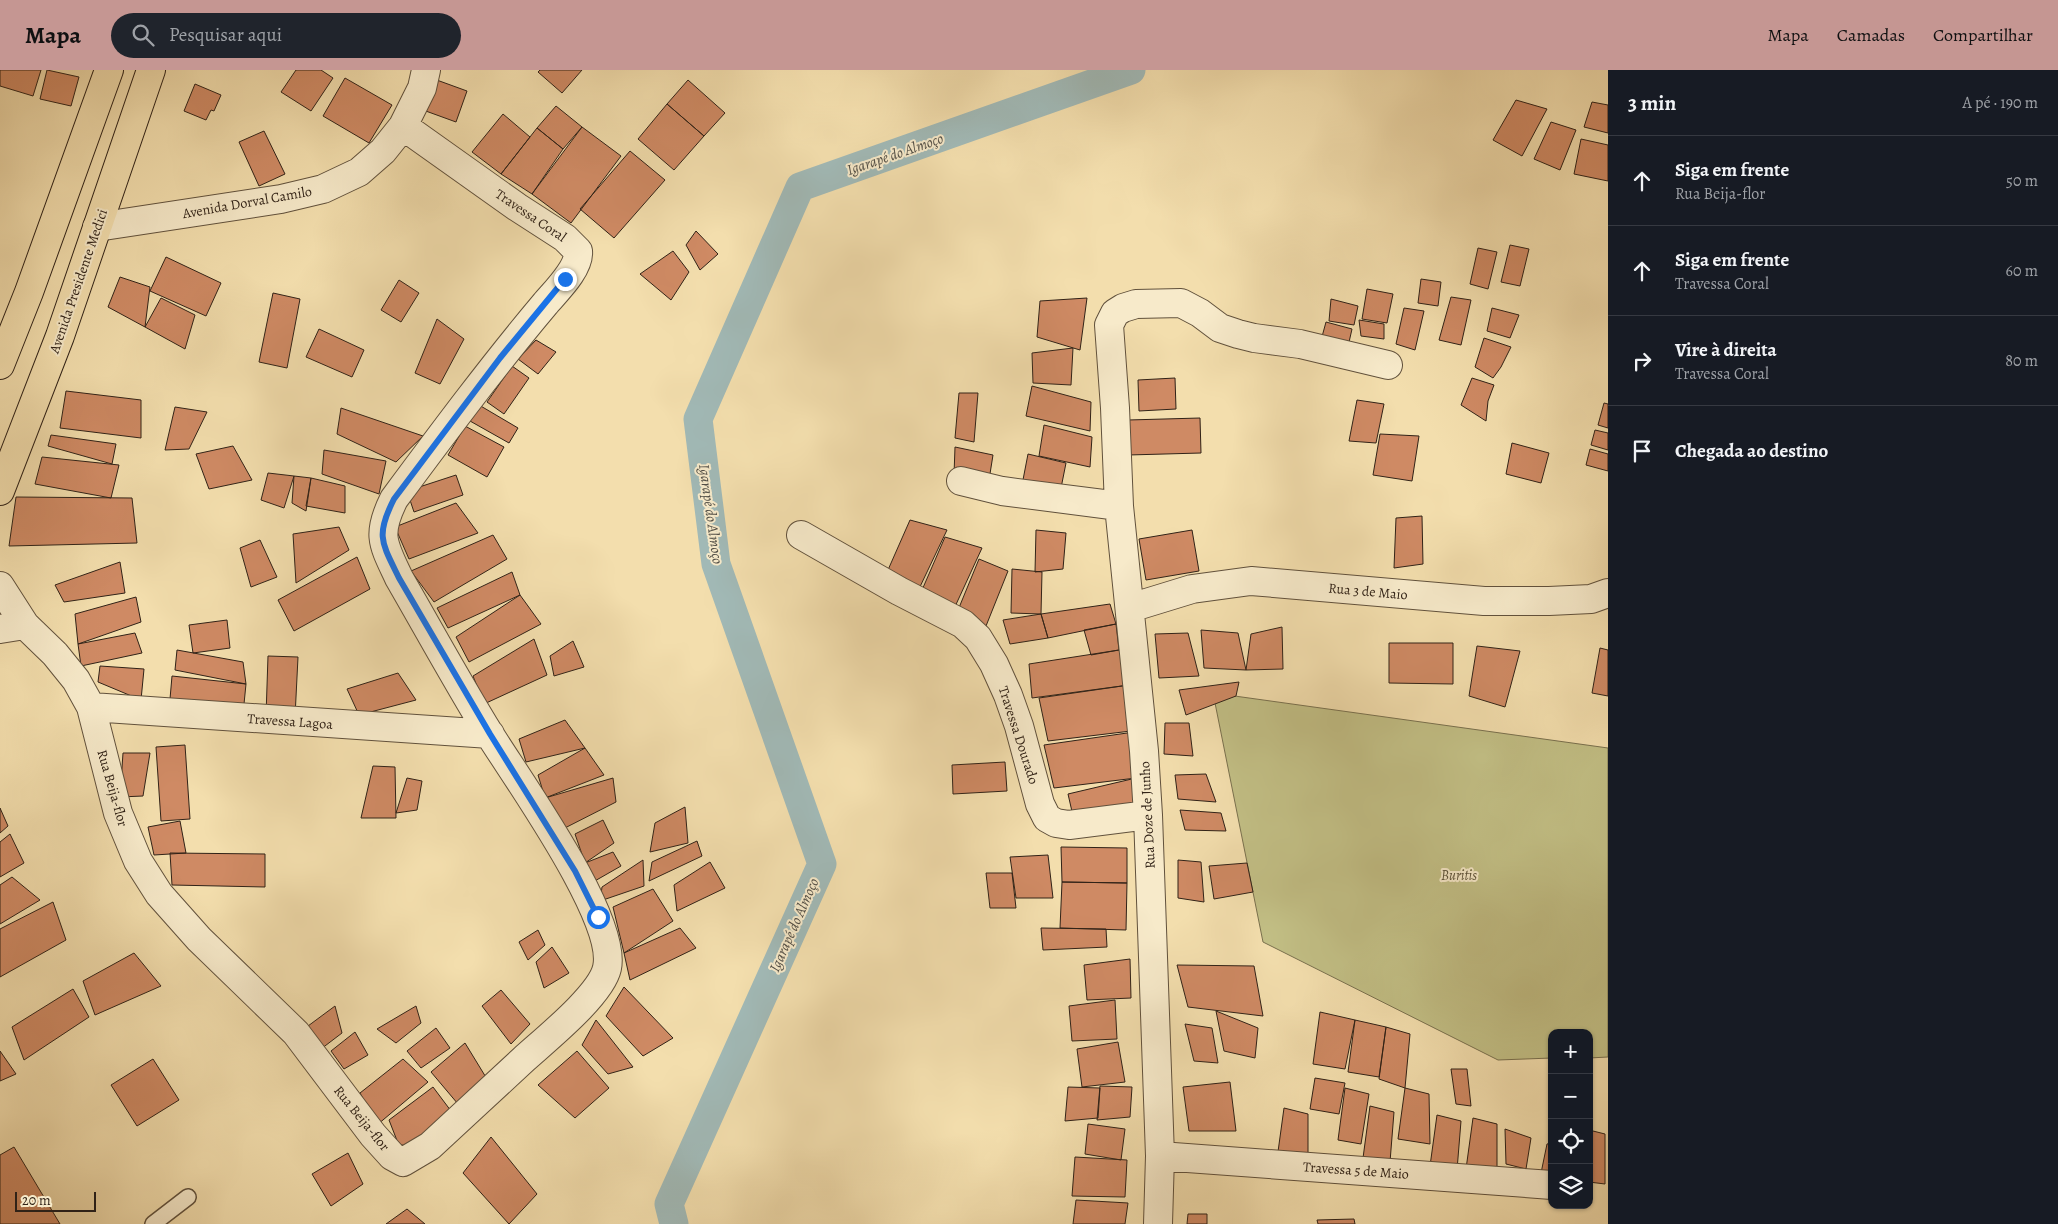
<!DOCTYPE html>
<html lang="pt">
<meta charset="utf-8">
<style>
:root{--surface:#171b24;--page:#20242c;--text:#f1f3f6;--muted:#9ea1a6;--line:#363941;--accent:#c59692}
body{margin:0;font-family:Alegreya,serif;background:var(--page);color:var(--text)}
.controls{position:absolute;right:15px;bottom:15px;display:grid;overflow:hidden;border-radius:10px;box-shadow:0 1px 4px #0004}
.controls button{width:45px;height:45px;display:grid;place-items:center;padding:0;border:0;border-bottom:1px solid var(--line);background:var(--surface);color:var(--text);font:25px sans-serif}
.scale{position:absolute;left:15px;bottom:12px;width:81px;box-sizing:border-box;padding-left:5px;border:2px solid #302217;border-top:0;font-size:14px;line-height:18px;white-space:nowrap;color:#302217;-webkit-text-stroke:4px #f7eaca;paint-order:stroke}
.stop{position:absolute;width:15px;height:15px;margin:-11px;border:4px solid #1a73e8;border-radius:50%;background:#fff}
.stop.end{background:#1a73e8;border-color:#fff;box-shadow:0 1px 5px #0008}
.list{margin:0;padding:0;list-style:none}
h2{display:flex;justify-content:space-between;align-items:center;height:65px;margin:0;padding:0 20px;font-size:21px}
h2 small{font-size:16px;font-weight:400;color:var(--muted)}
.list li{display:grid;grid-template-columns:32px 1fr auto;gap:15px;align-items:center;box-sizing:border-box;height:90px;padding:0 20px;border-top:1px solid var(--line)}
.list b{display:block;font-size:19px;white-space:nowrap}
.list p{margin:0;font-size:16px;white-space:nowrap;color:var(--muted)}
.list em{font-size:16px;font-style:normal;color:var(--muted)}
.icon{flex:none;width:28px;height:28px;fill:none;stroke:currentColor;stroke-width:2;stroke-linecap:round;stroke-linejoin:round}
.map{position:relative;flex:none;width:1608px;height:1154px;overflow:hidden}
header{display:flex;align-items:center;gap:30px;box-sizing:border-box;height:70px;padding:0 25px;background:var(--accent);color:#111}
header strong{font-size:24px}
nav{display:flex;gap:28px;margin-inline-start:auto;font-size:18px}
.search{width:350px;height:45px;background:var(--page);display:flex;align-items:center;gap:12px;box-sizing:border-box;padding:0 18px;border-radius:28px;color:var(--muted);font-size:19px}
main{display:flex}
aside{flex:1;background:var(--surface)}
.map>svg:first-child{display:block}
.green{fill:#c2bf85;stroke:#79704e}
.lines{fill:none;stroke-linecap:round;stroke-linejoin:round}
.canal{stroke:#a1b9b6;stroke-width:29}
.building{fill:#cf8a64;stroke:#302217}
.lane-casing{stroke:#61513c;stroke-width:18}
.street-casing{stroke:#61513c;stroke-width:30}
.primary-casing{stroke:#302217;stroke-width:30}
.lane{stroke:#f7eaca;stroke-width:15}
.street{stroke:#f7eaca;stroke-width:28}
.primary{stroke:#f3dead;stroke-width:28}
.route{stroke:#1a73e8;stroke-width:6}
.labels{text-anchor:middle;stroke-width:4;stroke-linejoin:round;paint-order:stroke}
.street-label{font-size:14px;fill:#302217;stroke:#f7eaca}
.park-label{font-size:14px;font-style:italic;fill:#5c5138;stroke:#f7eaca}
.water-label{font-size:15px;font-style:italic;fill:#524f47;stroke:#f7eaca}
</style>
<header>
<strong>Mapa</strong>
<div class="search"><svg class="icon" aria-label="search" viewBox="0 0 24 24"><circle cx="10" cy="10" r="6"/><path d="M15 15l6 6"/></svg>Pesquisar aqui</div>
<nav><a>Mapa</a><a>Camadas</a><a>Compartilhar</a></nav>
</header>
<main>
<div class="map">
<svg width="1608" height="1154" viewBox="0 0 1608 1154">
<rect width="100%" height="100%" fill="#f3dead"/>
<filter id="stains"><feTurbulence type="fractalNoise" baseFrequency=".004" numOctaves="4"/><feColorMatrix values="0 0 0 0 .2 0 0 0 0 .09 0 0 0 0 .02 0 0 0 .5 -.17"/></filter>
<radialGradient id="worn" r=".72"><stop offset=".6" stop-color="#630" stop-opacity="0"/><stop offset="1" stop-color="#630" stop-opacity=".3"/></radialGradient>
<!-- green -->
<path class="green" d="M 1213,623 L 1608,678 L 1608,987 L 1589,988 L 1589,963 L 1552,963 L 1552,988 L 1498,990 L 1263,872 Z"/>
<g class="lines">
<!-- canal -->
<path class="canal" d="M 674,1154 L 669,1134 L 822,794 L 716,494 L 698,349 L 800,117 L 1131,0"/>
</g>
<!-- building -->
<path class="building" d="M 0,0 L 41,0 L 33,26 L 0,16 Z
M 47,0 L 79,7 L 71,36 L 40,29 Z
M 296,0 L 321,0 L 333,8 L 311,41 L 281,22 Z
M 540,0 L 582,0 L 562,23 L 538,2 Z
M 345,8 L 392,35 L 369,73 L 323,46 Z
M 434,9 L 467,21 L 456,52 L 423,40 Z
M 688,10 L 725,43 L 704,66 L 667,34 Z
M 195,14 L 221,25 L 214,41 L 211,40 L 206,50 L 184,41 Z
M 1516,30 L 1547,39 L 1522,86 L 1493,70 Z
M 1592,32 L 1608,35 L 1608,63 L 1584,57 Z
M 667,34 L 704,66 L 674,100 L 638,69 Z
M 556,36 L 582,57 L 563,79 L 537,58 Z
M 503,44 L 530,67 L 501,104 L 472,82 Z
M 1551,52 L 1576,60 L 1560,100 L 1534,89 Z
M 582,57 L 621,86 L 571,153 L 532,124 Z
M 537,58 L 563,79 L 532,124 L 501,104 Z
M 264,61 L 285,104 L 259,116 L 239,72 Z
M 1581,69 L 1608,75 L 1608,111 L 1574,104 Z
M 630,81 L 665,110 L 614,168 L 580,139 Z
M 696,161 L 718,184 L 700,200 L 686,175 Z
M 1510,175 L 1529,179 L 1520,216 L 1501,212 Z
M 1478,178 L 1497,182 L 1488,219 L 1470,214 Z
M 673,181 L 689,202 L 671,230 L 640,204 Z
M 166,187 L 221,213 L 206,246 L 150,221 Z
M 120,207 L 150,217 L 145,257 L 108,237 Z
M 1421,209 L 1441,212 L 1438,236 L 1418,233 Z
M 399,210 L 419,223 L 401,252 L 381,240 Z
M 1367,219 L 1393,224 L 1387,253 L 1362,249 Z
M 273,223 L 300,229 L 287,298 L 259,292 Z
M 1451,227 L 1471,230 L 1461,275 L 1439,270 Z
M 161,228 L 195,245 L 185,279 L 145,257 Z
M 1087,228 L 1080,280 L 1037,267 L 1040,231 Z
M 1331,229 L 1358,236 L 1354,255 L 1329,251 Z
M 1404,238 L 1424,241 L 1415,280 L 1396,274 Z
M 1492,238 L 1519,245 L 1510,268 L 1487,261 Z
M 437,249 L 464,269 L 440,314 L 415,303 Z
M 1359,250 L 1384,254 L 1384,269 L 1361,266 Z
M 1326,252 L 1352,259 L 1347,281 L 1320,274 Z
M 319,259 L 364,280 L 352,307 L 306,287 Z
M 1484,268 L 1511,277 L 1501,297 L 1493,308 L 1475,297 Z
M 536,270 L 556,282 L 538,304 L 518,289 Z
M 1073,278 L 1071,315 L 1033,313 L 1032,283 Z
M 512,296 L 529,308 L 504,344 L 487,332 Z
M 1175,308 L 1176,339 L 1139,341 L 1138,310 Z
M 1472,308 L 1494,315 L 1488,331 L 1486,351 L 1461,335 Z
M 1032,316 L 1091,332 L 1090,361 L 1026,346 Z
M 66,321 L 141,330 L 141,368 L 60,358 Z
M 959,323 L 978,323 L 974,372 L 955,368 Z
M 1357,330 L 1384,334 L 1376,373 L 1349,371 Z
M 1604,333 L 1608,334 L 1608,358 L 1598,355 Z
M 479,335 L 518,358 L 509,373 L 470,351 Z
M 175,337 L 207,342 L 189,379 L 165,380 Z
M 341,338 L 423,366 L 396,392 L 337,364 Z
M 1200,348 L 1201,383 L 1128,385 L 1128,350 Z
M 1044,355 L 1092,367 L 1090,397 L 1039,386 Z
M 465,356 L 504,377 L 487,407 L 448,385 Z
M 1595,360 L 1608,363 L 1608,380 L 1591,375 Z
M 1380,364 L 1419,366 L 1412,411 L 1373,405 Z
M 51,365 L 116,374 L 112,394 L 48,376 Z
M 1512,373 L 1549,383 L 1541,413 L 1506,404 Z
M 233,376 L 252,410 L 209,419 L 196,384 Z
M 955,377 L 993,385 L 989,410 L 954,405 Z
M 1590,379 L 1608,384 L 1608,401 L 1586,395 Z
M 324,380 L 386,391 L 379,424 L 322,404 Z
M 1028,384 L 1066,393 L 1060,423 L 1022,415 Z
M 42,387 L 119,395 L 111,428 L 35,414 Z
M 268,403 L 294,406 L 284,438 L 261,430 Z
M 456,405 L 463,425 L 414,442 L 407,421 Z
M 294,406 L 311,408 L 306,441 L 292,433 Z
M 311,408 L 345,416 L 345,443 L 306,436 Z
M 16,427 L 132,428 L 137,473 L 9,476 Z
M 456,433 L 478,463 L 409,489 L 395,457 Z
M 1422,446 L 1423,494 L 1394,498 L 1396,448 Z
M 910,450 L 947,460 L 917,523 L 884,509 Z
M 339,457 L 349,480 L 296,513 L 293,464 Z
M 1036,460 L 1066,463 L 1063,499 L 1035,502 Z
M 1192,460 L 1199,501 L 1146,510 L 1139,469 Z
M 493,465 L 507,489 L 434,532 L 411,501 Z
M 945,467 L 982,478 L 953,541 L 919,527 Z
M 260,470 L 277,507 L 251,517 L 240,478 Z
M 357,487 L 370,519 L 294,561 L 278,530 Z
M 979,489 L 1008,501 L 986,556 L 956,545 Z
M 120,492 L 125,523 L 64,532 L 55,515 Z
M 1012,499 L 1042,502 L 1041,544 L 1011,543 Z
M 512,502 L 520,525 L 448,558 L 437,538 Z
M 520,525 L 541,554 L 469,592 L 456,567 Z
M 136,527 L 141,552 L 78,574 L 75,544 Z
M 1110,534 L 1116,554 L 1048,568 L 1041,544 Z
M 1041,544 L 1048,568 L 1010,574 L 1003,550 Z
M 227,550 L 230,578 L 193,583 L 189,555 Z
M 1116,554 L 1119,580 L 1091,585 L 1084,560 Z
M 1282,557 L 1283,599 L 1246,600 L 1251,564 Z
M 1201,560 L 1238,563 L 1246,600 L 1204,598 Z
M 135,563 L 142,583 L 81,596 L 78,574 Z
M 1188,563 L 1199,606 L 1159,608 L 1155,564 Z
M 534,569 L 547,605 L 484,634 L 473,606 Z
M 573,571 L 584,597 L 554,606 L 550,586 Z
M 1389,573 L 1453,573 L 1453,614 L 1389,613 Z
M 1477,576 L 1520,581 L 1505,637 L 1469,626 Z
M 1600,578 L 1608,580 L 1608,626 L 1592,623 Z
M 177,580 L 243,592 L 246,614 L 175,600 Z
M 1119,580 L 1129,615 L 1032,628 L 1029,594 Z
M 268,586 L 298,587 L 295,647 L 266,646 Z
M 100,596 L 144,599 L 141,630 L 98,612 Z
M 398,603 L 416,630 L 359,645 L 347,619 Z
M 172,606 L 246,614 L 243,644 L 170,629 Z
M 1239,612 L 1236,626 L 1186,645 L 1179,620 Z
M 1129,615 L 1131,661 L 1048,671 L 1039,628 Z
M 565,650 L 585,678 L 526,692 L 519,669 Z
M 1165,653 L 1189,653 L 1193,686 L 1164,684 Z
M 1134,662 L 1136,708 L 1054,718 L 1044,675 Z
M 185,675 L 190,749 L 161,751 L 156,677 Z
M 585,678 L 604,705 L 545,728 L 538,705 Z
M 123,683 L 150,683 L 143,726 L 120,727 Z
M 1005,692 L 1007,721 L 953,724 L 952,695 Z
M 373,696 L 395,697 L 396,748 L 361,748 Z
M 1206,704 L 1216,732 L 1178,729 L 1175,705 Z
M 407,708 L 422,711 L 417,740 L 396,743 Z
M 613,708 L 616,732 L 555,763 L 545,728 Z
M 1136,708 L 1142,737 L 1073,746 L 1068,724 Z
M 685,737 L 688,773 L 650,782 L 655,753 Z
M 0,738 L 8,756 L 0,763 Z
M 1180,740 L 1221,743 L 1226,761 L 1185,760 Z
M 603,750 L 614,773 L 585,793 L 575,764 Z
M 180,751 L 186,783 L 154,785 L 148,757 Z
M 10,764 L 24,793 L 0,807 L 0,772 Z
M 697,771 L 702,786 L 649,811 L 652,792 Z
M 1061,777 L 1127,778 L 1127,813 L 1062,812 Z
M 613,782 L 621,796 L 593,812 L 585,793 Z
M 170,783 L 265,784 L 265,817 L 172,815 Z
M 1048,785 L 1053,828 L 1016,828 L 1010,787 Z
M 643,790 L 644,816 L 600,831 L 602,817 Z
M 1178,790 L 1201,792 L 1204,832 L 1178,828 Z
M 710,792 L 725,818 L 677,841 L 674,815 Z
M 1247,793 L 1253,822 L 1214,829 L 1209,796 Z
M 986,803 L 1012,803 L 1016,838 L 990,838 Z
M 12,807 L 40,830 L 0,854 L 0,815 Z
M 1062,812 L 1127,813 L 1126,860 L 1060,858 Z
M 653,819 L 673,851 L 624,883 L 613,837 Z
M 53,832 L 66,870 L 0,907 L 0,859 Z
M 680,858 L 696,878 L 630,910 L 624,883 Z
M 1041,858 L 1106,859 L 1107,877 L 1043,880 Z
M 538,860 L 545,875 L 528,890 L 519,872 Z
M 552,877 L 569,903 L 544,918 L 536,892 Z
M 134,883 L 161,916 L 95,945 L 83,911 Z
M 1130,889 L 1131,928 L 1087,930 L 1084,895 Z
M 1177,895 L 1254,896 L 1263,946 L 1188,937 Z
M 624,917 L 673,968 L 643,986 L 606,946 Z
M 73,919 L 89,947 L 24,990 L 12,957 Z
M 501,920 L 530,954 L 511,974 L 482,936 Z
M 1115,930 L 1117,969 L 1072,971 L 1069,936 Z
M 335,936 L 342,963 L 317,982 L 308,956 Z
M 416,936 L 421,953 L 396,973 L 377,959 Z
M 1216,941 L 1258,958 L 1255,988 L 1224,981 Z
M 1320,942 L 1355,950 L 1345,999 L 1313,994 Z
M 596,950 L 633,997 L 608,1004 L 582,975 Z
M 1355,950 L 1386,957 L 1379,1007 L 1348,1002 Z
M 1185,954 L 1212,958 L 1218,993 L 1194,991 Z
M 1386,957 L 1410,964 L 1405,1018 L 1379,1009 Z
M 436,958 L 450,978 L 421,998 L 407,981 Z
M 355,962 L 368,985 L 344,999 L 331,981 Z
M 1118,972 L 1125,1012 L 1082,1017 L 1077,979 Z
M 465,973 L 487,1009 L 458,1034 L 431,1002 Z
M 0,981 L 16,1004 L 0,1011 Z
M 577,981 L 609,1018 L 575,1048 L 538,1015 Z
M 153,989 L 179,1030 L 137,1056 L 111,1015 Z
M 403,989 L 428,1012 L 377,1055 L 360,1023 Z
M 1451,999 L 1467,999 L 1471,1036 L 1456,1034 Z
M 1315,1008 L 1345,1013 L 1339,1044 L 1310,1039 Z
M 1230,1012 L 1236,1061 L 1189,1061 L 1183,1017 Z
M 1100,1016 L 1132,1017 L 1130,1047 L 1097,1050 Z
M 433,1017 L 451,1041 L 403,1086 L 389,1050 Z
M 1068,1017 L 1100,1018 L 1098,1048 L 1065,1051 Z
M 1345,1018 L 1369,1024 L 1361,1074 L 1338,1070 Z
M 1405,1018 L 1429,1024 L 1430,1074 L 1398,1069 Z
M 1370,1036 L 1394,1042 L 1390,1092 L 1363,1088 Z
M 1284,1038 L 1308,1044 L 1308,1094 L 1277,1089 Z
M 1437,1045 L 1461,1051 L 1457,1100 L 1430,1096 Z
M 1473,1048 L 1497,1054 L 1497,1104 L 1466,1099 Z
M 1088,1054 L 1125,1059 L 1121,1090 L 1085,1084 Z
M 1505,1059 L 1531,1068 L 1526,1099 L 1506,1094 Z
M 1589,1060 L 1605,1064 L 1605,1114 L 1589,1112 Z
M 491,1067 L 537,1124 L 509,1154 L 463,1103 Z
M 1552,1073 L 1552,1108 L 1540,1108 L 1547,1074 Z
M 14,1077 L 60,1154 L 0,1154 L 0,1085 Z
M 348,1083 L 363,1114 L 331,1136 L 312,1104 Z
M 1075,1087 L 1127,1090 L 1125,1127 L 1072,1126 Z
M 1076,1130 L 1128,1133 L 1125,1154 L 1073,1154 Z
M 407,1139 L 425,1154 L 386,1154 Z
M 1188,1144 L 1207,1144 L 1207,1154 L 1187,1154 Z
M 1354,1149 L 1355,1154 L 1318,1154 L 1317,1150 Z"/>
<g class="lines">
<defs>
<path id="lane" d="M 153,1154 L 188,1127"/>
<path id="street" d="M 97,157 L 281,129 L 323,119 L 359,102 L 383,81 L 403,56 L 422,18 L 426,0
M 961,411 L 1002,421 L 1119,436
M 801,465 L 899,521 L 963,554 L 978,568 L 994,594 L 1008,625 L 1019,656 L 1040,734 L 1047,748 L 1056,753 L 1069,755 L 1148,745
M 0,516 L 25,555 L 55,584 L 76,610 L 91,637 L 118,743 L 138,791 L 159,824 L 199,869 L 296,963 L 373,1065 L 392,1086 L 403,1092 L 430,1076 C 461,1047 493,1018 524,989 C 546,969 601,925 607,898 C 618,849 518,710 490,665 C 458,613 429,560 399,508 C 383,474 376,465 394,429 C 443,363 492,297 545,234 C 556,221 580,198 578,181 L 565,168 L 517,137 L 403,56
M 1130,538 L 1192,519 L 1251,511 L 1484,531 L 1549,531 L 1591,529 L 1608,523
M 0,559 L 25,555
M 91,637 L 490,664
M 1160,1086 L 1552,1115
M 1158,1154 L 1160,1086 L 1148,745 L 1144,681 L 1119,436 L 1115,338 L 1109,255 L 1115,243 L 1123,238 L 1136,234 L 1181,233 L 1200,243 L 1220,258 L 1238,264 L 1254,268 L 1300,274 L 1388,295"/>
<path id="primary" d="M 0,295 L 29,222 L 109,0
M 0,421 L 60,266 L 151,0"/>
</defs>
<!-- lane casing -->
<use href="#lane" class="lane-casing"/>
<!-- street casing -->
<use href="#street" class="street-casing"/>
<!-- primary casing -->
<use href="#primary" class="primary-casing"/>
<!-- lane -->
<use href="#lane" class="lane"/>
<!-- street -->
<use href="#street" class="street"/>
<!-- primary -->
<use href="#primary" class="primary"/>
</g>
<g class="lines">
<!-- route -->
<path class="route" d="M 565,209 L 500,288 L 394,429 C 375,466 382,473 399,508 L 490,664 L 575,801 L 598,847"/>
</g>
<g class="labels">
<!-- street labels -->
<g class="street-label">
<text transform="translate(247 132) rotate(-10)" y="5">Avenida Dorval Camilo</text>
<text transform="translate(531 145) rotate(34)" y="5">Travessa Coral</text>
<text transform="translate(78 211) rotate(-71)" y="5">Avenida Presidente Medici</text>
<text transform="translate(1368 521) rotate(5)" y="5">Rua 3 de Maio</text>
<text transform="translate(290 651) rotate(4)" y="5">Travessa Lagoa</text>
<text transform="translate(1019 665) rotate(72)" y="5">Travessa Dourado</text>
<text transform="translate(113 718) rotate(74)" y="5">Rua Beija-flor</text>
<text transform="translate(1147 745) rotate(-93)" y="5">Rua Doze de Junho</text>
<text transform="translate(362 1048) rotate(51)" y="5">Rua Beija-flor</text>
<text transform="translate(1356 1100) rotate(4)" y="5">Travessa 5 de Maio</text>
</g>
<!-- park labels -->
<g class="park-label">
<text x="1459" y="810">Buritis</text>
</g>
<!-- water labels -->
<g class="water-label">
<text transform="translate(895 84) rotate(-19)" y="5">Igarapé do Almoço</text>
<text transform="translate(711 444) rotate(82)" y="5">Igarapé do Almoço</text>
<text transform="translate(794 855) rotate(-66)" y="5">Igarapé do Almoço</text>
</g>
</g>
<rect width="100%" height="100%" filter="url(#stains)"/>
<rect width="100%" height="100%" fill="url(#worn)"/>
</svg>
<div class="controls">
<button>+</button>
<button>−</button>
<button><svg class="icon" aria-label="locate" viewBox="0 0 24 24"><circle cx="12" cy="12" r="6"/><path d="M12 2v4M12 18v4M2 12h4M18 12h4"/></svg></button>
<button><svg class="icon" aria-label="layers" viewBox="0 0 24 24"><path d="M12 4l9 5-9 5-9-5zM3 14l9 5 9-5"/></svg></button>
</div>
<div class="scale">20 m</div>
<div class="stop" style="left:598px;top:847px"></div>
<div class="stop end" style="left:565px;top:209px"></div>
</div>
<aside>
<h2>3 min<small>A pé · 190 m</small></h2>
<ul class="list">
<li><svg class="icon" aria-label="ahead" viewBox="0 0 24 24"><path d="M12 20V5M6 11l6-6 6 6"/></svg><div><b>Siga em frente</b><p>Rua Beija-flor</p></div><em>50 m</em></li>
<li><svg class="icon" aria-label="ahead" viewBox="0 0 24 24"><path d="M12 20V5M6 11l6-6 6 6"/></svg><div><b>Siga em frente</b><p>Travessa Coral</p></div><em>60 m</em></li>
<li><svg class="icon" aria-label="right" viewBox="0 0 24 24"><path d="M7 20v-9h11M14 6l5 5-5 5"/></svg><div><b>Vire à direita</b><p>Travessa Coral</p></div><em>80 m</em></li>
<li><svg class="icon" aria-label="arrive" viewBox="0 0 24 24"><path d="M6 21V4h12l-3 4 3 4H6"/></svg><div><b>Chegada ao destino</b></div></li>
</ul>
</aside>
</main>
